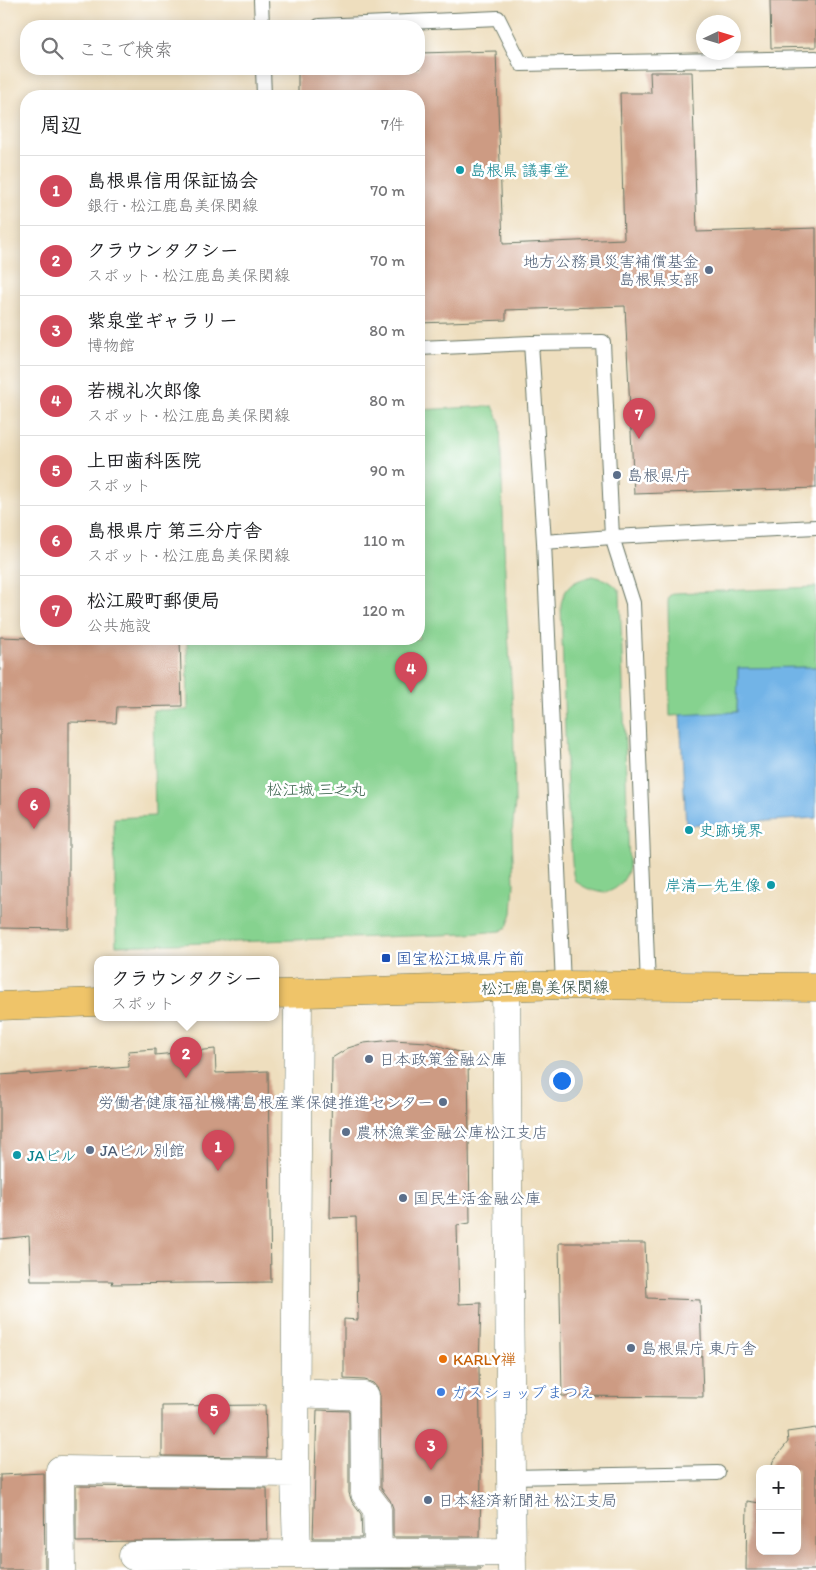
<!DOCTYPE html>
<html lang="ja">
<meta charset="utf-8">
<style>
:root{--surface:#fff;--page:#f6f6f6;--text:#202124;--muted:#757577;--line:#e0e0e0;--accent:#d1495b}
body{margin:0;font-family:Itim,"Klee One",sans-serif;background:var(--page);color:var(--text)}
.controls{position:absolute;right:15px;bottom:15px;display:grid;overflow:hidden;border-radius:10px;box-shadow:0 2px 12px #0003}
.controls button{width:45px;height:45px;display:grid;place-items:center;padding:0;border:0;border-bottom:1px solid var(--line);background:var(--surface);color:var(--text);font:25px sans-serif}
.compass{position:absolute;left:696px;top:15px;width:45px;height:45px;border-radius:50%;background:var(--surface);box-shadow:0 2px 12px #0003;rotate:86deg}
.you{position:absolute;left:561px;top:1080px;width:18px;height:18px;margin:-12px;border:4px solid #fff;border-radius:50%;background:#1a73e8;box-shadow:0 0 0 8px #1a73e833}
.badge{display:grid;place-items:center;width:32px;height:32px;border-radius:50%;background:var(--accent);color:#fff;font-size:16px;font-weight:700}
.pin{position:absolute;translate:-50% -41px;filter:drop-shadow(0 1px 2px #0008)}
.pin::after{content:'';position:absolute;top:26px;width:18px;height:15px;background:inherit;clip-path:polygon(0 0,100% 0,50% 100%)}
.popup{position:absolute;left:94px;top:956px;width:185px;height:65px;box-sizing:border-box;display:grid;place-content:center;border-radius:10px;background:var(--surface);filter:drop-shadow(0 1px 4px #0005);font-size:16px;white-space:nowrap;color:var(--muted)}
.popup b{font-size:19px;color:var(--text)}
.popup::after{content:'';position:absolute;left:50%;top:100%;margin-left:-10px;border:10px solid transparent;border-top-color:var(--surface)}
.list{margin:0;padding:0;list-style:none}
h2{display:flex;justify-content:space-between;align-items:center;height:65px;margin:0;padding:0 20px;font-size:21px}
h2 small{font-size:16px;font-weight:400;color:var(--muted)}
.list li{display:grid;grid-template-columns:32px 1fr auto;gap:15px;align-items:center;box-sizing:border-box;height:70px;padding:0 20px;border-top:1px solid var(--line)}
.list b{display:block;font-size:19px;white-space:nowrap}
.list p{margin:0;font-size:16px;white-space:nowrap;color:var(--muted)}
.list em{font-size:16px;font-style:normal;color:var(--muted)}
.icon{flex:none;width:28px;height:28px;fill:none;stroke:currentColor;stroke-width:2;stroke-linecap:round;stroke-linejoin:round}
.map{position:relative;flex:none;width:816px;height:1570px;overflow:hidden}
.search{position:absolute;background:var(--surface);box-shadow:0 2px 12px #0003;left:20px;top:20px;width:405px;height:55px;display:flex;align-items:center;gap:12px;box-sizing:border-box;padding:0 18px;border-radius:20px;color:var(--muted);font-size:19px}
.panel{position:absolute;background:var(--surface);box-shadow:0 2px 12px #0003;left:20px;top:90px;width:405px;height:555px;border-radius:20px}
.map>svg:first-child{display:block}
.green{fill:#86d28f;stroke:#528862}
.water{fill:#72b4e7;stroke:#48788e}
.building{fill:#cd9b83}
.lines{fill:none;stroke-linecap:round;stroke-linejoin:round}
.service-casing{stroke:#677564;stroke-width:16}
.minor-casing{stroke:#677564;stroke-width:29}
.tertiary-casing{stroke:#677564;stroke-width:29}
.primary-casing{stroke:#677564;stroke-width:29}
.service{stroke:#fff;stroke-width:14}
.minor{stroke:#fff;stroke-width:28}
.tertiary{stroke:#fff;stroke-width:28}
.primary{stroke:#efc469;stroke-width:28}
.culture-dot{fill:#0f9aa8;stroke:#fff;stroke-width:2}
.service-dot{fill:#5c6f8a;stroke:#fff;stroke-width:2}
.transit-dot{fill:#1a4fb4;stroke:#fff;stroke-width:2}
.food-dot{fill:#e8710a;stroke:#fff;stroke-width:2}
.shop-dot{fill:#3f7fe0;stroke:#fff;stroke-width:2}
.labels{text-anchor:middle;stroke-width:5;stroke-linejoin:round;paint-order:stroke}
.culture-label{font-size:16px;fill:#0d838f;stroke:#fff;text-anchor:start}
.service-label{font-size:16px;fill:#4e5e75;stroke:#fff;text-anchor:start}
.park-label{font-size:16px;fill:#39624b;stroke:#fff}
.transit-label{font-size:16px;fill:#164399;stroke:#fff;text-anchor:start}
.street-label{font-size:16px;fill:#1f3d34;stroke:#fff}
.food-label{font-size:16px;fill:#c56008;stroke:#fff;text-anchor:start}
.shop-label{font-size:16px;fill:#366cbe;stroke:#fff;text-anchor:start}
</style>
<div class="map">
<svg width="816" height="1570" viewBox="0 0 816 1570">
<rect width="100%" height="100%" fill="#fff"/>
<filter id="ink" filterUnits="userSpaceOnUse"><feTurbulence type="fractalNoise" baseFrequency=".02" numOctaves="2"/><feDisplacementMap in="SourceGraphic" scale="10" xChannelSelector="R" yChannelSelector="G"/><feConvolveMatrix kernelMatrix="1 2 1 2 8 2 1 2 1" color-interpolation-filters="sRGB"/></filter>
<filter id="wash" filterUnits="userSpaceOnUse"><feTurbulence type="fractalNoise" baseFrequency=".0096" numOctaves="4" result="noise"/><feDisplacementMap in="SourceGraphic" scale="20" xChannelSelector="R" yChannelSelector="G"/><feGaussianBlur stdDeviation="1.12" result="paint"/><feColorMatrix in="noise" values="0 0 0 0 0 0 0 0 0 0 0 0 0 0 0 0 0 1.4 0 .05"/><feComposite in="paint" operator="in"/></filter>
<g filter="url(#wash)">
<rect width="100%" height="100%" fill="#eedebe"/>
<!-- green -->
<path class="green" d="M 493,406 L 500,422 L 506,602 L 513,710 L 515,803 L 512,833 L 514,884 L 512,913 L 507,927 L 500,931 L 467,934 L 116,946 L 114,818 L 155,816 L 153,710 L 188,710 L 187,639 L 419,639 L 419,410 Z
M 593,576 C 604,579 614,582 620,592 L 629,868 C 619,898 597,897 575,881 L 573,874 L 567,796 L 561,604 C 566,584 574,581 593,576 Z
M 816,587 L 816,667 L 738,668 L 737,712 L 670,716 L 668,602 L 669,596 L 674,593 Z"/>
<!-- water -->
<path class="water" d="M 816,667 L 816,818 L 686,826 L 680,715 L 737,712 L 738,668 Z"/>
<g id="blocks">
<!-- building -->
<path class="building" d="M 770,0 L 816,0 L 816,47 L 771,48 Z
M 496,51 L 503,244 L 624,239 L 620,93 L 651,93 L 650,72 L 692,72 L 697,232 L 816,228 L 816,488 L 634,494 L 625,306 L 506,310 L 506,320 L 419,323 L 419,96 L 298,96 L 298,69 L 419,69 L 419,53 Z
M 0,637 L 114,641 L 114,639 L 180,639 L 182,706 L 117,707 L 116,723 L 69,722 L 69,929 L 0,928 Z
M 393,1040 L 427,1042 L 468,1055 L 470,1223 L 457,1225 L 459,1304 L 481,1303 L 479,1369 L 481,1473 L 480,1537 L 393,1537 L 393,1508 L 390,1500 L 381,1488 L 380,1396 L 378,1389 L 373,1383 L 365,1380 L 344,1379 L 344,1319 L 358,1320 L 356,1217 L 330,1218 L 332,1058 L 348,1048 L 364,1043 Z
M 155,1049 L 155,1055 L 215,1049 L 216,1073 L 268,1071 L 271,1282 L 112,1284 L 113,1281 L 31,1281 L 29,1236 L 0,1239 L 0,1075 L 30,1073 L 30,1075 L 129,1067 L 128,1051 Z
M 559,1243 L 645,1243 L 647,1298 L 700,1300 L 703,1397 L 562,1396 Z
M 265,1405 L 267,1457 L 162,1456 L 162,1406 Z
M 317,1410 L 349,1411 L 349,1493 L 352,1502 L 361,1514 L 362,1538 L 313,1538 Z
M 816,1428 L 816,1570 L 746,1570 L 747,1501 L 760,1503 L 760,1551 L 797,1551 L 797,1469 L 771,1469 L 773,1461 L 788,1442 L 787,1432 Z
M 44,1473 L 45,1570 L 0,1570 L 0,1475 Z
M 76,1486 L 267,1488 L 268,1539 L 76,1542 Z
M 481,1568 L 481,1570 L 313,1570 L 313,1569 Z"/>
</g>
</g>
<g filter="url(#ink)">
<use href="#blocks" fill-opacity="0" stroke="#677564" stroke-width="1"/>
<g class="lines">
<defs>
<path id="service" d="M 261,0 L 262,26
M 319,26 L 498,18 L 521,64 L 816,58
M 263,69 L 264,96
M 531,343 L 603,342 L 612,537 L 544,542
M 419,348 L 531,343 L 544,542 L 563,985
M 648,986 L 633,603 L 612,537 L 816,527
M 511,1477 L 718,1473"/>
<path id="minor" d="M 296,1393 L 364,1396 L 365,1493 L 377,1509 L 378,1553
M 295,1473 L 297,1554 L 512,1552
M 133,1556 L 297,1554
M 61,1570 L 60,1470 L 295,1473 L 298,993"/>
<path id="tertiary" d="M 506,988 L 512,1570"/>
<path id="primary" d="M 275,994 L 563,985 L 816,987
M 0,1006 L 97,1002"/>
</defs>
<!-- service casing -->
<use href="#service" class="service-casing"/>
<!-- minor casing -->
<use href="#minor" class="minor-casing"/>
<!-- tertiary casing -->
<use href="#tertiary" class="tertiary-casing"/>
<!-- primary casing -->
<use href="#primary" class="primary-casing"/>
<!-- service -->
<use href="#service" class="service"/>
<!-- minor -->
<use href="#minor" class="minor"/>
<!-- tertiary -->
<use href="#tertiary" class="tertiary"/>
<!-- primary -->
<use href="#primary" class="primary"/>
</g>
</g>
<!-- markers -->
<g class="culture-dot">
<circle cx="460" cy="170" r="5"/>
<circle cx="689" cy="830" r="5"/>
<circle cx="771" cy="885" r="5"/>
<circle cx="17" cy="1155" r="5"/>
</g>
<g class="service-dot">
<circle cx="709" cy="270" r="5"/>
<circle cx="617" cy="475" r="5"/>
<circle cx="369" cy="1059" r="5"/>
<circle cx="443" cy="1102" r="5"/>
<circle cx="346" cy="1132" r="5"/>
<circle cx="90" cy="1150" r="5"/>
<circle cx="403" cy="1198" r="5"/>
<circle cx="631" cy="1348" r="5"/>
<circle cx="428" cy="1500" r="5"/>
</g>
<rect class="transit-dot" x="381" y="953" width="10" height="10" rx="2.5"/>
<circle class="food-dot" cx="443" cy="1359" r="5"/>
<circle class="shop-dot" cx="441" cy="1392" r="5"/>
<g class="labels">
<!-- culture labels -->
<g class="culture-label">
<text x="470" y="176">島根県 議事堂</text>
<text x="699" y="836">史跡境界</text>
<text x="761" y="891" text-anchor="end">岸清一先生像</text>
<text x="27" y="1161">JAビル</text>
</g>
<!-- service labels -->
<g class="service-label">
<text x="699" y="267" text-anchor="end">地方公務員災害補償基金<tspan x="699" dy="18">島根県支部</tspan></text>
<text x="627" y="481">島根県庁</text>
<text x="379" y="1065">日本政策金融公庫</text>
<text x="433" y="1108" text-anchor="end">労働者健康福祉機構島根産業保健推進センター</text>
<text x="356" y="1138">農林漁業金融公庫松江支店</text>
<text x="100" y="1156">JAビル 別館</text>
<text x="413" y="1204">国民生活金融公庫</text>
<text x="641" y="1354">島根県庁 東庁舎</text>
<text x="438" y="1506">日本経済新聞社 松江支局</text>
</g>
<!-- park labels -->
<g class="park-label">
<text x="316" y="795">松江城 三之丸</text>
</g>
<!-- transit labels -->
<g class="transit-label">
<text x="396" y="964">国宝松江城県庁前</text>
</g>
<!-- street labels -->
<g class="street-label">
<text transform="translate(545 987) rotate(-1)" y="6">松江鹿島美保関線</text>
</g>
<!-- food labels -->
<g class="food-label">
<text x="453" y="1365">KARLY禅</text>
</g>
<!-- shop labels -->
<g class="shop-label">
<text x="451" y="1398">ガスショップまつえ</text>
</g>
</g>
</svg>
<div class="controls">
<button>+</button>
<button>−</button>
</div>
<svg class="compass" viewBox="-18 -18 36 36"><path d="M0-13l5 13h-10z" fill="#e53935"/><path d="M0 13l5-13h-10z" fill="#757577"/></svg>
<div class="you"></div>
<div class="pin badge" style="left:218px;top:1171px">1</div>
<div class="pin badge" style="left:186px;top:1078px">2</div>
<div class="popup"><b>クラウンタクシー</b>スポット</div>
<div class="pin badge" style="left:431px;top:1470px">3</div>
<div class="pin badge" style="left:411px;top:693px">4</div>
<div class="pin badge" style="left:214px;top:1435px">5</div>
<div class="pin badge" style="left:34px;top:829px">6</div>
<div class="pin badge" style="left:639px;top:439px">7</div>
<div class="search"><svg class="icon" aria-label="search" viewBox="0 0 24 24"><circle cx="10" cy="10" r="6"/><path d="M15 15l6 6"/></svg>ここで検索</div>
<section class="panel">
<h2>周辺<small>7件</small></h2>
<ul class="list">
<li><span class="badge">1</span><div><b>島根県信用保証協会</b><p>銀行 · 松江鹿島美保関線</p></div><em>70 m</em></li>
<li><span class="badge">2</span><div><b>クラウンタクシー</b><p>スポット · 松江鹿島美保関線</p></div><em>70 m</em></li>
<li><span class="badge">3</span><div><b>紫泉堂ギャラリー</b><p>博物館</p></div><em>80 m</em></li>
<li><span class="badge">4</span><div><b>若槻礼次郎像</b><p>スポット · 松江鹿島美保関線</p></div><em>80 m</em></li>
<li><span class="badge">5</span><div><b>上田歯科医院</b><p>スポット</p></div><em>90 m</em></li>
<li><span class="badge">6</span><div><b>島根県庁 第三分庁舎</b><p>スポット · 松江鹿島美保関線</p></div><em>110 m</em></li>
<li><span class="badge">7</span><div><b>松江殿町郵便局</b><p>公共施設</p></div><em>120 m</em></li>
</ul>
</section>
</div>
